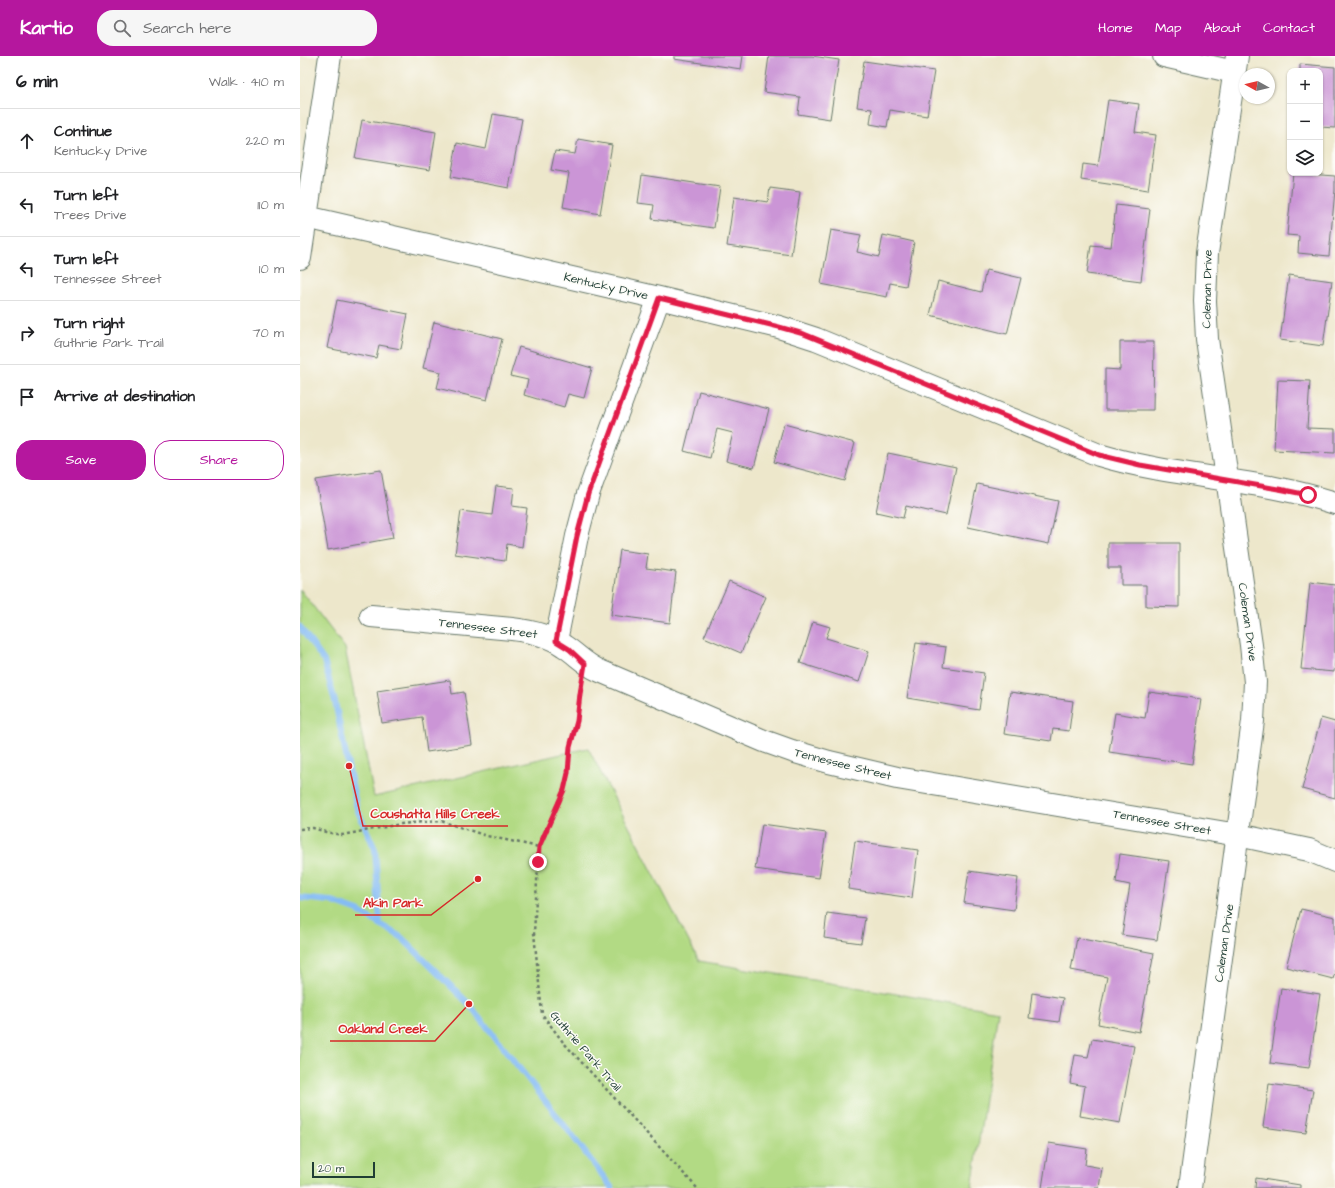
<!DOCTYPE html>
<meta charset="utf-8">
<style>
:root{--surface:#fff;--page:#f6f6f6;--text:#202124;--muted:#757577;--line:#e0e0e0;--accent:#b5179e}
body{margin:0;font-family:"Architects Daughter",sans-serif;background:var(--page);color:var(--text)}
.controls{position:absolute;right:12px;top:12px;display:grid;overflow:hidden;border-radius:8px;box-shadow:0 1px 3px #0004}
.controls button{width:36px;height:36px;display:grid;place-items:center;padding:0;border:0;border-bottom:1px solid var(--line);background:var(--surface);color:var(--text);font:20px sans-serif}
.compass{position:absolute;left:939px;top:12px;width:36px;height:36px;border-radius:50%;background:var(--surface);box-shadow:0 1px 3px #0004;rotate:278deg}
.scale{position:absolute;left:12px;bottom:10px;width:63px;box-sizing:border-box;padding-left:4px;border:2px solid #1f3d34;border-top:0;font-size:11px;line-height:14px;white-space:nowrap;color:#1f3d34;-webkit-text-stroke:3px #fdfcf7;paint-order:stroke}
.stop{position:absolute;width:12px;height:12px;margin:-9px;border:3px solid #e11d48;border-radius:50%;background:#fff}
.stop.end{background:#e11d48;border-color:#fff;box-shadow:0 1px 4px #0008}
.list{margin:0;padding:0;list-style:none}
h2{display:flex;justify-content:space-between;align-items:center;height:52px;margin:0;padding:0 16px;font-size:17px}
h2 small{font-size:13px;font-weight:400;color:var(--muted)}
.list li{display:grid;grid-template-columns:26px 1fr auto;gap:12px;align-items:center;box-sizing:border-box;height:64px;padding:0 16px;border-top:1px solid var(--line)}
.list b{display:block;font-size:15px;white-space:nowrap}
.list p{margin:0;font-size:13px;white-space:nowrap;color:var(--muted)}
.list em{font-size:13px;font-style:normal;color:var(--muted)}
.actions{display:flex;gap:8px;padding:12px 16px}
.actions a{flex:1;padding:9px 0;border:1px solid var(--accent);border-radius:16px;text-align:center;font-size:14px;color:var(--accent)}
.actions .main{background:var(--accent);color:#fff}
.icon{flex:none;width:22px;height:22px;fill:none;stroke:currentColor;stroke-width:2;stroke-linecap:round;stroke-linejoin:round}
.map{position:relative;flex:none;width:1035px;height:1132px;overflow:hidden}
header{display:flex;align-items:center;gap:24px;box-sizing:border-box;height:56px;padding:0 20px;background:var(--accent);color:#fff}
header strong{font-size:19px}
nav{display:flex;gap:22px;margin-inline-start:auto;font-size:14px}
.search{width:280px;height:36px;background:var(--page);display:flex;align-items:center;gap:10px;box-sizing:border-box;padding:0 14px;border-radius:16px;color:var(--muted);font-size:15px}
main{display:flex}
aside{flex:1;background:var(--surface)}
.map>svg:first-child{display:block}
.green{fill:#b2da84;stroke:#688c5c}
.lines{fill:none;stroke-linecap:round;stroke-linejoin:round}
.stream{stroke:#85bcf4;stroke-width:6}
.building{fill:#cb95d6}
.minor-casing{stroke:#677869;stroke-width:24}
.path{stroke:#677869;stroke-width:2.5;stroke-dasharray:3 3;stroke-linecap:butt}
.minor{stroke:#fff;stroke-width:22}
.route{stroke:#e11d48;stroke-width:5}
.labels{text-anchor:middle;stroke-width:3;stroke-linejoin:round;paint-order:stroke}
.street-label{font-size:12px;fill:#1f3d34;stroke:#fdfcf7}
.leader{fill:none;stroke:#d62828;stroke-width:1.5}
.callout-dot{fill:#d62828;stroke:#fdfcf7;stroke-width:1.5}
.callout-label{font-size:13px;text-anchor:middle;font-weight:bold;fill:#d62828;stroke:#fdfcf7;stroke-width:3;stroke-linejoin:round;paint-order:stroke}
</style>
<header>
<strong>Kartio</strong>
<div class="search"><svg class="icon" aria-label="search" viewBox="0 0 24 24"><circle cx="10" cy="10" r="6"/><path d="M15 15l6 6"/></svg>Search here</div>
<nav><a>Home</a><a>Map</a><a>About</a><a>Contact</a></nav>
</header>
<main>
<aside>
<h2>6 min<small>Walk · 410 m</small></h2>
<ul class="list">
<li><svg class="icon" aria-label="ahead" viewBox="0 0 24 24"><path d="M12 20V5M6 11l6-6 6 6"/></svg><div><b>Continue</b><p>Kentucky Drive</p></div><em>220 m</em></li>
<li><svg class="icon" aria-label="left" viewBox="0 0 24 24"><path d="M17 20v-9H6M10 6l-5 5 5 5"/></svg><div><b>Turn left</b><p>Trees Drive</p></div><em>110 m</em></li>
<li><svg class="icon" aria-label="left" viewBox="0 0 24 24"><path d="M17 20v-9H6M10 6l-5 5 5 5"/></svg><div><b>Turn left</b><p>Tennessee Street</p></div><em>10 m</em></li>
<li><svg class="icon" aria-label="right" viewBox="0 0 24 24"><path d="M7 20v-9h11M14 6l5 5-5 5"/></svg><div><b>Turn right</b><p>Guthrie Park Trail</p></div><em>70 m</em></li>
<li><svg class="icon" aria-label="arrive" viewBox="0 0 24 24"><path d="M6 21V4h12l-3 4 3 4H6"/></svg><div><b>Arrive at destination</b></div></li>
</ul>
<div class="actions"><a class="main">Save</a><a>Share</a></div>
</aside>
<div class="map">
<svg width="1035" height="1132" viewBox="0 0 1035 1132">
<rect width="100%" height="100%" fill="#fdfcf7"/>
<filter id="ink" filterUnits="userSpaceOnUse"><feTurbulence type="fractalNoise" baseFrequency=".025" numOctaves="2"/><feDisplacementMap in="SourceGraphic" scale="8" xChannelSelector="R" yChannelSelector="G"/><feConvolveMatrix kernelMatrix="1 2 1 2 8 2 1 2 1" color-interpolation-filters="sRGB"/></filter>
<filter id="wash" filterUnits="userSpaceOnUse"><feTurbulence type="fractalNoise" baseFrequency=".012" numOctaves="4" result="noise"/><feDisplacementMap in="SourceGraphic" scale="16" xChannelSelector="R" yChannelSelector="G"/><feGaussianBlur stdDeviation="0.9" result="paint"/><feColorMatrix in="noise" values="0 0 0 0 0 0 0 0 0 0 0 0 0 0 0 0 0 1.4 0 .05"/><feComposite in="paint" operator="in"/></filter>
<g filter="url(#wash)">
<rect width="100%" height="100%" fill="#ede7cb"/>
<!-- green -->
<path class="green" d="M 0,533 L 45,592 L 74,741 L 288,692 L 399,905 L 698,955 L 672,1132 L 0,1132 Z"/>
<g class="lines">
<!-- stream -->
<path class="stream" d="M 0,571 L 24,605 L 35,646 L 57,753 L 75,793 L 80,868
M 0,842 L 30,845 L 58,855 L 101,881 L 169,948 L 265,1070 L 312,1132"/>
</g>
<g id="blocks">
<!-- building -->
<path class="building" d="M 374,0 L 443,0 L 441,13 L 374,3 Z
M 469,0 L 512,0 L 539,4 L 530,63 L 498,58 L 500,41 L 464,36 Z
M 564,5 L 634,15 L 627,60 L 590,54 L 587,71 L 570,68 L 572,53 L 557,51 Z
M 1000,8 L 1035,11 L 1035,72 L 1020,71 L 1020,15 L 1000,15 Z
M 808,44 L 839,48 L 835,76 L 856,79 L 848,134 L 781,124 L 783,108 L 798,110 Z
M 193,58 L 222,63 L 209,132 L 151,121 L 157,87 L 186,93 Z
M 62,64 L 136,76 L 130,114 L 55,102 Z
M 278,83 L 312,89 L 300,158 L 263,151 L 269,117 L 251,114 L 255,95 L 275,98 Z
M 993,117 L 1035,120 L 1035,134 L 1029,200 L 998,197 L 999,180 L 987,179 Z
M 342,119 L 420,131 L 414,172 L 352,163 L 354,149 L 338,147 Z
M 470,132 L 500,136 L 491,199 L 427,190 L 434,141 L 468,146 Z
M 816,149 L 850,153 L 841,225 L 787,218 L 791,189 L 811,191 Z
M 531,174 L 561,179 L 557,196 L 579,201 L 583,179 L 614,186 L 606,230 L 590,227 L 587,241 L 521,228 Z
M 686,214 L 721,222 L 707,278 L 630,259 L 638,225 L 681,236 Z
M 989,219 L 1032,225 L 1023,290 L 980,284 Z
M 37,244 L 108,258 L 101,293 L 79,289 L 76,302 L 27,292 Z
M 134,266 L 202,283 L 187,344 L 137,332 L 141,316 L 123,312 Z
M 820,286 L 854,286 L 853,354 L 805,354 L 805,313 L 820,314 Z
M 219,291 L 292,312 L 284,342 L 268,338 L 264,351 L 224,339 L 228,324 L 210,320 Z
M 978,324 L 1010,325 L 1007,372 L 1035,373 L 1035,397 L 974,394 Z
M 399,335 L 469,353 L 454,412 L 426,405 L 433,377 L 417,373 L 410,402 L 384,395 Z
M 484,368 L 555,387 L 545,425 L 474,406 Z
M 588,397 L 656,411 L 646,459 L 606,450 L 603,462 L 576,456 Z
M 81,414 L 93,482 L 28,494 L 16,424 Z
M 677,428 L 758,445 L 749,488 L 668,471 Z
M 196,430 L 214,432 L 212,450 L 227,452 L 222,491 L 207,488 L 205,505 L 155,498 L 161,455 L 192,459 Z
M 808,487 L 879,487 L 879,551 L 846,550 L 846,529 L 821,529 L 821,512 L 808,512 Z
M 320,494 L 348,498 L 346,512 L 376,516 L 370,567 L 311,559 Z
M 429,525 L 466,541 L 441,597 L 404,581 Z
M 1010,526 L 1035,529 L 1035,604 L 1034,616 L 1001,613 Z
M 513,566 L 530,571 L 526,582 L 569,595 L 559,626 L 500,607 Z
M 616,587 L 646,591 L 643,611 L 684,617 L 679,654 L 607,642 Z
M 150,624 L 152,638 L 164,636 L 172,689 L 127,696 L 122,661 L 82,667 L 77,635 Z
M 710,636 L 773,645 L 769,675 L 753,673 L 751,685 L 704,678 Z
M 849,636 L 901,643 L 892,708 L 809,696 L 815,657 L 845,662 Z
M 1021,662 L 1035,666 L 1035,742 L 1002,733 Z
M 462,768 L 526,777 L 519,822 L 455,813 Z
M 555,785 L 618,794 L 612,842 L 548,833 Z
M 820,798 L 869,805 L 857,884 L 822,879 L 830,829 L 816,826 Z
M 669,815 L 718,822 L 714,854 L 664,847 Z
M 1001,853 L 1035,861 L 1035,917 L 1033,923 L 986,911 Z
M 527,857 L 565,862 L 561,887 L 524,882 Z
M 777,882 L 854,897 L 839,976 L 798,968 L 807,921 L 771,914 Z
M 981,932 L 1020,938 L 1009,1012 L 970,1007 Z
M 732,937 L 763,942 L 759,966 L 729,962 Z
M 792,983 L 834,990 L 820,1067 L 780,1060 L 785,1030 L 770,1027 L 775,999 L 788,1001 Z
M 969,1028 L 1013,1034 L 1006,1077 L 963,1071 Z
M 749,1087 L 787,1093 L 785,1109 L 802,1112 L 799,1132 L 742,1132 Z
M 956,1122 L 1000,1129 L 1000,1132 L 955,1132 Z"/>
</g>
</g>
<g filter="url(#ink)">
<use href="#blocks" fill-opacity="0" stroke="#677869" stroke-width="1"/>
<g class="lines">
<defs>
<path id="minor" d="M 864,0 L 934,16
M 6,161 L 359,242 L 479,271 L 516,283 L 799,399 C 876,422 958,422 1035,447
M 0,202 L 30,0
M 71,560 L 212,573 C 230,575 249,579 264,590 C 278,599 284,608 300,615 L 464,685 L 492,695 L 529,706 L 597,722 L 938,779 L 1009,794 L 1035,805
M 256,585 L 277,480 L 288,438 L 359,242
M 890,1132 L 953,665 L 955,626 L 951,589 L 907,283 L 905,245 L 907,197 L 937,0"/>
</defs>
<!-- minor casing -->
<use href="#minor" class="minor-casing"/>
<!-- path -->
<path class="path" d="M 0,773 L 13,772 L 26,776 L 42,779 L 101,768 L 125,766 L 141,765 L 187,780 L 239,791 L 234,877 L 242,958 L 263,986 L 397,1132
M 239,791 L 264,734 L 268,717 L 270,691 L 277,665 L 281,628"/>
<!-- minor -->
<use href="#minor" class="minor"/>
</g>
</g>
<g class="lines" filter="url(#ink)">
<!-- route -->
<path class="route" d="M 238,806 L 239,791 L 264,734 L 268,717 L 270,691 L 277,665 L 280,638 L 285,608 L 269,593 L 256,585 L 277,480 L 288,438 L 359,242 L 479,271 L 504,278 L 799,399 L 840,409 L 984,434 L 1008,439"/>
</g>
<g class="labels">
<!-- street labels -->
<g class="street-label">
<text transform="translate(306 230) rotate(13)" y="4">Kentucky Drive</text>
<text transform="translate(907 233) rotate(-89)" y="4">Coleman Drive</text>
<text transform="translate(948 566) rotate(82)" y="4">Coleman Drive</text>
<text transform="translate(188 572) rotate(7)" y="4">Tennessee Street</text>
<text transform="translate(543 708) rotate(14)" y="4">Tennessee Street</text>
<text transform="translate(862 766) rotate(10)" y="4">Tennessee Street</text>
<text transform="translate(924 887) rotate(-82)" y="4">Coleman Drive</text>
<text transform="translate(286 995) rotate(49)" y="4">Guthrie Park Trail</text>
</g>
</g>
<!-- callouts -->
<path class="leader" d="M49 710L63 770H208M178 823L131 859H55M169 948L135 985H30"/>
<g class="callout-dot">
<circle cx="49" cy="710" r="4"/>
<circle cx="178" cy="823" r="4"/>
<circle cx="169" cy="948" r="4"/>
</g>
<g class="callout-label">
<text x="135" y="762">Coushatta Hills Creek</text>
<text x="93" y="851">Akin Park</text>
<text x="83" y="977">Oakland Creek</text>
</g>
</svg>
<div class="controls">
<button>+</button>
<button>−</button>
<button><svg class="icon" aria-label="layers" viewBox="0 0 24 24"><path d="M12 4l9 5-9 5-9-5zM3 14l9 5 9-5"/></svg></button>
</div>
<svg class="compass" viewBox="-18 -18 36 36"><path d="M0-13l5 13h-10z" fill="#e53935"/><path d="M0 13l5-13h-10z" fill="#757577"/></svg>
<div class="scale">20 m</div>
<div class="stop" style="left:1008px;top:439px"></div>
<div class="stop end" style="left:238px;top:806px"></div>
</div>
</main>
